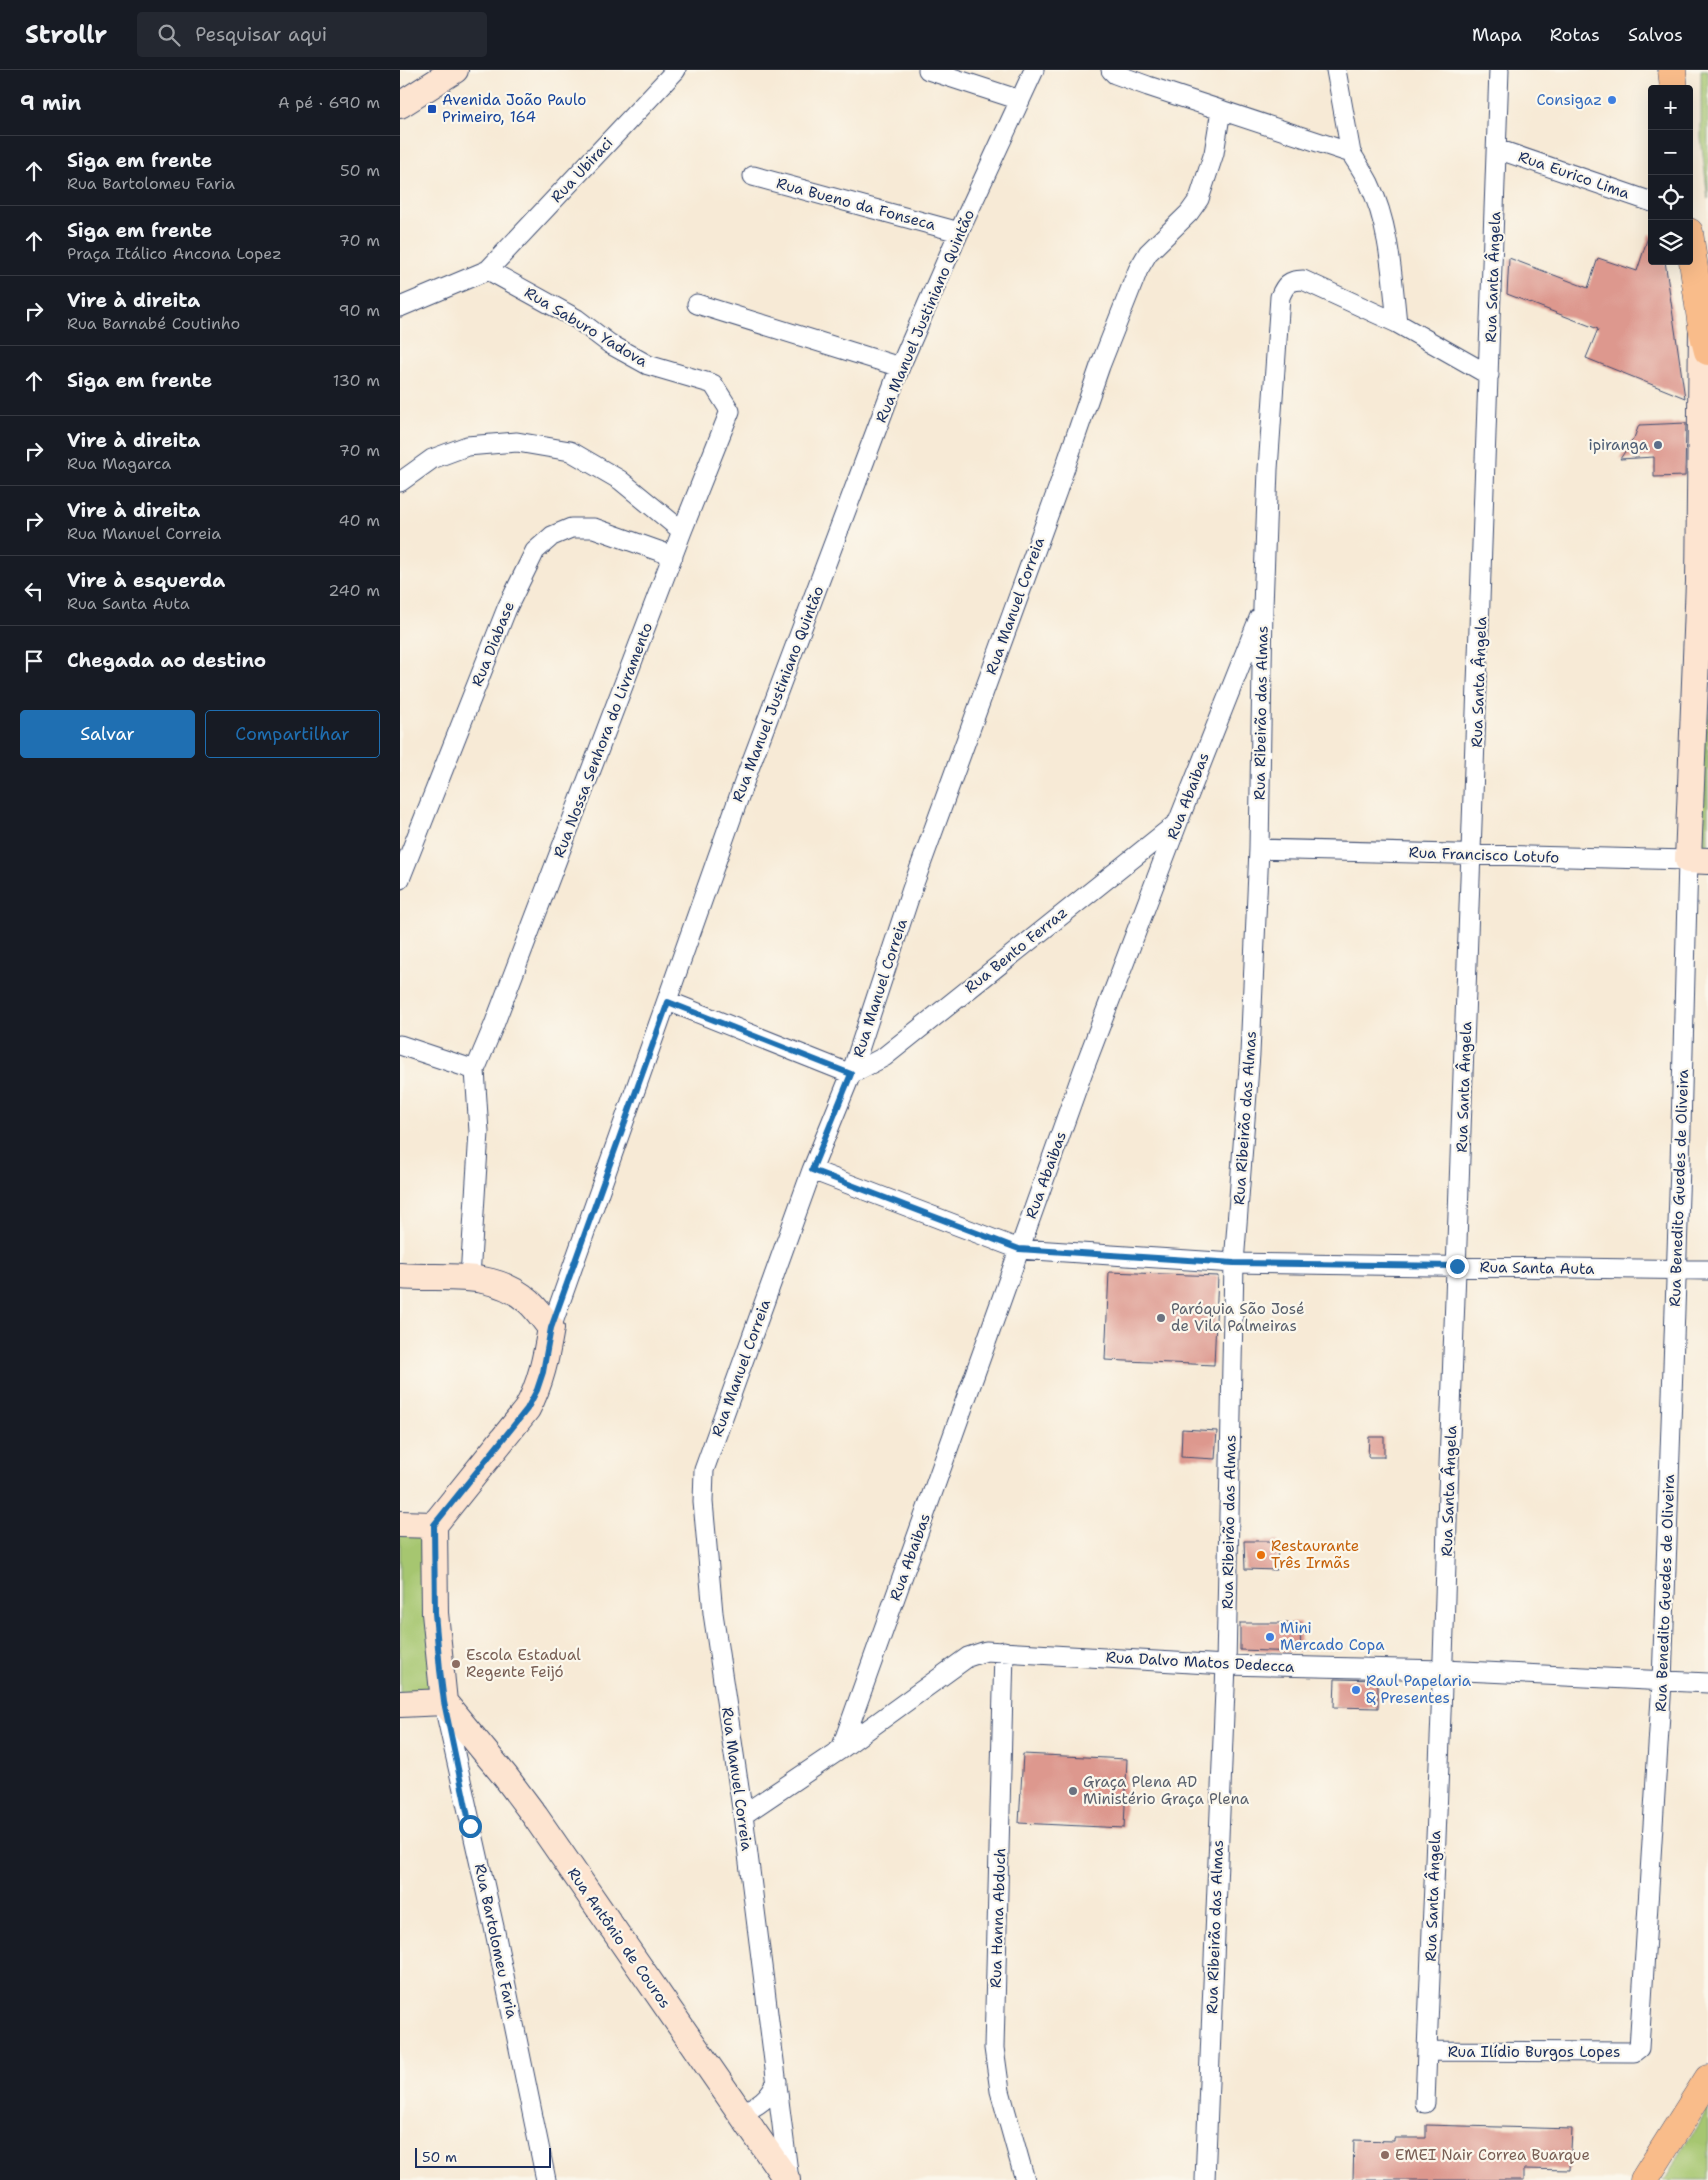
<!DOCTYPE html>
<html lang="pt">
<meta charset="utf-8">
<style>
:root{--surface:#171b24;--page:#242831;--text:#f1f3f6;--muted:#9ea1a6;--line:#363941;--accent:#1f6fb2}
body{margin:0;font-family:"Shantell Sans",sans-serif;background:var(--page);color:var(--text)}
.controls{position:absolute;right:15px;top:15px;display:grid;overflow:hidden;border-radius:5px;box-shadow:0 5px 20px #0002}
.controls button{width:45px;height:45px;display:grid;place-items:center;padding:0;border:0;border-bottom:1px solid var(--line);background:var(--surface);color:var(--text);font:25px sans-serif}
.scale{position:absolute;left:15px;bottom:12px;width:136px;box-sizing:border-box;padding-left:5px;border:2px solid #1b2f5e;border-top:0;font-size:14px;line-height:18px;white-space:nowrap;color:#1b2f5e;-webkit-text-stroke:4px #fbf7ec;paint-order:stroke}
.stop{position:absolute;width:15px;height:15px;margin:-11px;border:4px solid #1f6fb2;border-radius:50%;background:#fff}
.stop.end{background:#1f6fb2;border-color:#fff;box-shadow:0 1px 5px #0008}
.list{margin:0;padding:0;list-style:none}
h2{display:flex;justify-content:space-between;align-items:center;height:65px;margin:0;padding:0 20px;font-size:21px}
h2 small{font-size:16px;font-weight:400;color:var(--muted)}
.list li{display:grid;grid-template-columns:32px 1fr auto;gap:15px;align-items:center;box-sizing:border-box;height:70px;padding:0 20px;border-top:1px solid var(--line)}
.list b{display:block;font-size:19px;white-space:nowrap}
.list p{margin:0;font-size:16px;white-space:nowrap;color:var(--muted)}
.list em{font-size:16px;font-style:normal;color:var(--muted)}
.actions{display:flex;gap:10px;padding:15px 20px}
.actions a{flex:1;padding:11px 0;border:1px solid var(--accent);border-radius:5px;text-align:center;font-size:18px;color:var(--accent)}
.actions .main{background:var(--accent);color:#fff}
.icon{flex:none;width:28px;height:28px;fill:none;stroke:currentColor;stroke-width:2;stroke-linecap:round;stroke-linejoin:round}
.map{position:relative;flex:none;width:1308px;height:2110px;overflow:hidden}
header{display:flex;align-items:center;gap:30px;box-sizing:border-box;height:70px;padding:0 25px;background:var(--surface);border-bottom:1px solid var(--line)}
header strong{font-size:24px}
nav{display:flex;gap:28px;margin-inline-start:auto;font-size:18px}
.search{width:350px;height:45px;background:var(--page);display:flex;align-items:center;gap:12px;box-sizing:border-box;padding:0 18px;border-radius:5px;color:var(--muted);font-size:19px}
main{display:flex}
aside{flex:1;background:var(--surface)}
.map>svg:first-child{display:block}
.green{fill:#a6c66f;stroke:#607a66}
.building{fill:#dd988e}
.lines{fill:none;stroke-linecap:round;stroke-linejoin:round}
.street-casing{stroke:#3c4b70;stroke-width:21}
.secondary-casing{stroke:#3c4b70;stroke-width:28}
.primary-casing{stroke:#3c4b70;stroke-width:29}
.street{stroke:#fff;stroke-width:19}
.secondary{stroke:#fde4d0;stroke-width:26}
.primary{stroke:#f9bc8a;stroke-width:28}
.route{stroke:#1f6fb2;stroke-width:6}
.shop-dot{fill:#3f7fe0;stroke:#fbf7ec;stroke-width:2}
.transit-dot{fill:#1a4fb4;stroke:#fbf7ec;stroke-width:2}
.service-dot{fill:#5c6f8a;stroke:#fbf7ec;stroke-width:2}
.worship-dot{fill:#6b7280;stroke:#fbf7ec;stroke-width:2}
.food-dot{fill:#e8710a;stroke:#fbf7ec;stroke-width:2}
.education-dot{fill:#8d6e63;stroke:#fbf7ec;stroke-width:2}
.labels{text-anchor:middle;stroke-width:4.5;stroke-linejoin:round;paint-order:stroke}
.transit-label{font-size:15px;fill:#164399;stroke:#fbf7ec;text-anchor:start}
.shop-label{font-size:15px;fill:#366cbe;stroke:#fbf7ec;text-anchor:start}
.street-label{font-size:15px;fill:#1b2f5e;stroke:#fbf7ec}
.service-label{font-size:15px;fill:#4e5e75;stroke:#fbf7ec;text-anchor:end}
.worship-label{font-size:15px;fill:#5b616d;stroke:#fbf7ec;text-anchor:start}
.food-label{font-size:15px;fill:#c56008;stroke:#fbf7ec;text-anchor:start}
.education-label{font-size:15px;fill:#785e54;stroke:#fbf7ec;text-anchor:start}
</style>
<header>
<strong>Strollr</strong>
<div class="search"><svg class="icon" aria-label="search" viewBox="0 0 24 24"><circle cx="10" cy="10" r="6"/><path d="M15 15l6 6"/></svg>Pesquisar aqui</div>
<nav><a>Mapa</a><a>Rotas</a><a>Salvos</a></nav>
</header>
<main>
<aside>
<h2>9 min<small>A pé · 690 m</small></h2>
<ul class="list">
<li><svg class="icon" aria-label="ahead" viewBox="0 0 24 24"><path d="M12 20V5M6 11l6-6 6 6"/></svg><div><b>Siga em frente</b><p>Rua Bartolomeu Faria</p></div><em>50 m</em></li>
<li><svg class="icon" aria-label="ahead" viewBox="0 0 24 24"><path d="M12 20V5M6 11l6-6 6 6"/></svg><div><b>Siga em frente</b><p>Praça Itálico Ancona Lopez</p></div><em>70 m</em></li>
<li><svg class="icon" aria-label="right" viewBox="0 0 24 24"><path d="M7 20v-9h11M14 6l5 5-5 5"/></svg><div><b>Vire à direita</b><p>Rua Barnabé Coutinho</p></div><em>90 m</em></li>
<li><svg class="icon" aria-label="ahead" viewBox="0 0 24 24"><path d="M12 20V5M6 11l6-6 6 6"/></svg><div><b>Siga em frente</b></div><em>130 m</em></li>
<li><svg class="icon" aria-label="right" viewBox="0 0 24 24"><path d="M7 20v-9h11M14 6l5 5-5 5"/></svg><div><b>Vire à direita</b><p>Rua Magarca</p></div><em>70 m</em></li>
<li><svg class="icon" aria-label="right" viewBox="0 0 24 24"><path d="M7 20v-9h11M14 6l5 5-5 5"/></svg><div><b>Vire à direita</b><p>Rua Manuel Correia</p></div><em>40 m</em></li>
<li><svg class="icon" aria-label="left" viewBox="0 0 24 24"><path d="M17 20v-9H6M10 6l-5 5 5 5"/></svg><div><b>Vire à esquerda</b><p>Rua Santa Auta</p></div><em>240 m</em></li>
<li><svg class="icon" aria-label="arrive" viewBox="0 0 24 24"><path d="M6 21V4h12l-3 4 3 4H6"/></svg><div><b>Chegada ao destino</b></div></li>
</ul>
<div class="actions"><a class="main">Salvar</a><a>Compartilhar</a></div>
</aside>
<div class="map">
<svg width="1308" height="2110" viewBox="0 0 1308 2110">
<rect width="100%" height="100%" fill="#fbf7ec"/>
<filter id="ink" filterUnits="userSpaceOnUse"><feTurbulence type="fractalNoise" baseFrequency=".02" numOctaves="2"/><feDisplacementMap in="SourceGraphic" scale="10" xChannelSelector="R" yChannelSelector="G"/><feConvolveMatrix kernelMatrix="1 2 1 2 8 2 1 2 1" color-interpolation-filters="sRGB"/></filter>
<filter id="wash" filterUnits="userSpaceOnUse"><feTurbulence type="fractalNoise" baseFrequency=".0096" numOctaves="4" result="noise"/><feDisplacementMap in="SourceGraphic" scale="20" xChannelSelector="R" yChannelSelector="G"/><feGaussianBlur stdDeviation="1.12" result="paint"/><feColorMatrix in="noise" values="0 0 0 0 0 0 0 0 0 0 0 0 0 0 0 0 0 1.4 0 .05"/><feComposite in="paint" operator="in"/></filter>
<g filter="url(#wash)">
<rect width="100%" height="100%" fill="#f7ead6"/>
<!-- green -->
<path class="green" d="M 1301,0 L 1308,0 L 1308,129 L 1301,68 Z
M 1308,615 L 1308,779 L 1295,779 Z
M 0,1454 L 34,1455 L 44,1632 L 0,1633 Z
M 1308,2038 L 1308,2110 L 1264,2110 Z"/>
<g id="blocks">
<!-- building -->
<path class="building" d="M 1249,164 L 1252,164 L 1252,191 L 1265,191 L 1285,328 L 1186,288 L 1198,259 L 1107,224 L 1109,188 L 1188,218 L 1198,188 L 1237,201 Z
M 1286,353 L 1285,406 L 1254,407 L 1254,387 L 1220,389 L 1234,368 L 1239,355 Z
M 709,1202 L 818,1206 L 814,1295 L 705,1290 Z
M 782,1359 L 817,1361 L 815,1389 L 781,1387 Z
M 969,1367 L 984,1367 L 984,1387 L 968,1387 Z
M 844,1471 L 878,1471 L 877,1500 L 845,1499 Z
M 840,1553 L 901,1553 L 900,1582 L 840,1580 Z
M 935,1609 L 978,1610 L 978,1638 L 934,1637 Z
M 623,1684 L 727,1689 L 724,1758 L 619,1753 Z
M 1026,2055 L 1172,2059 L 1170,2100 L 1124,2099 L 1124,2110 L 953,2110 L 954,2070 L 994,2071 L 994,2068 L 1026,2068 Z"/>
</g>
</g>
<g filter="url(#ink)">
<use href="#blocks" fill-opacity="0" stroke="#3c4b70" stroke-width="1"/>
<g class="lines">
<defs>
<path id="street" d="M 528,0 L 620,30
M 711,0 L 715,4 L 748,16 L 951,83 C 957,93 964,103 969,113 C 990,156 992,207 997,253
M 936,0 L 951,83
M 1097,79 L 1252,132
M 353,106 L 559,162
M 297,234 L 500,297
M 0,237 L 88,200 L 276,0
M 0,412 L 32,389 L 67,376 L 117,372 L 170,381 L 220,410 L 282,461
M 859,779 L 1288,790 L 1280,1096 L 1262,1612 L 1239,1978 L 1234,1982 L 1027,1981
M 0,809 L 107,538 L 135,481 L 152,466 L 171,458 L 194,458 L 273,486
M 268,931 L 451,1004 L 484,987 L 777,753
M 0,975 L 75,1000
M 412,1100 L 619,1179 L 834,1193 L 1308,1200
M 70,1207 L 79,1062 L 75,1000 L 94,955 L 282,461 L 330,341 L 313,314 L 248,295 L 210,274 L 177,249 L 88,200
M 151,1258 L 347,704 L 500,297 L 559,162 L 634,0
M 604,1581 L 594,1978 L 600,2021 L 625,2110
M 44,1635 L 94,1857 L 146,2110
M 441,1679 L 683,1001 L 778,752 L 859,548
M 343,1745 L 441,1679 L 568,1587 L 586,1581 L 826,1595 L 1044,1600 L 1308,1613
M 1025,2033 C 1032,1839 1043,1645 1047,1451 L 1099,0
M 340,2043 C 359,2036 369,2028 377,2011
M 389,2110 L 343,1745 L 313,1543 L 303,1432 L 304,1400 L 412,1100 L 451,1004 L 512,819 L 657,421 L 700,296 L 738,200 L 748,183 L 789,143 L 799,129 L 814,83 L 821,40
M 805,2110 L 826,1595 L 834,1193 L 850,984 L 859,779 L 863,537 L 868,399 L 880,227 C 885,215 889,210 903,210 L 997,253 L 1089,305"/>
<path id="secondary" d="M 0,35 L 55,0
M 1302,258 L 1299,511 L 1288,790 L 1308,791
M 0,1206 C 44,1210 93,1199 129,1232 C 137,1239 144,1250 151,1258 C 146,1287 141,1313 127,1339 L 34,1455
M 0,1454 L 34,1455
M 34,1455 L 35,1543 L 44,1632
M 44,1632 L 105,1706 L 135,1746 L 387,2110
M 0,1634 L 44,1632"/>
<path id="primary" d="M 1272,0 L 1274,19
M 1289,162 L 1302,257 L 1308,281
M 1244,2110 L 1308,2009"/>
</defs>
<!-- street casing -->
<use href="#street" class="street-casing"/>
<!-- secondary casing -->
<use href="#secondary" class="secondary-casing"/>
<!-- primary casing -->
<use href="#primary" class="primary-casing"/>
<!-- street -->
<use href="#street" class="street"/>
<!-- secondary -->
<use href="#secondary" class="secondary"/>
<!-- primary -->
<use href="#primary" class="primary"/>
</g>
</g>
<g class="lines" filter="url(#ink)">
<!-- route -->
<path class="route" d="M 70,1756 L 44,1632 L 40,1600 L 35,1543 L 34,1455 L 127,1339 L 137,1320 L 143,1302 L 151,1258 L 268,932 L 451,1004 L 412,1100 L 619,1179 L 834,1193 L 1057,1196"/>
</g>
<!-- markers -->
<g class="shop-dot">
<circle cx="1212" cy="30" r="5"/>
<circle cx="870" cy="1567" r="5"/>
<circle cx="956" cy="1620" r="5"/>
</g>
<rect class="transit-dot" x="27" y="34" width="10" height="10" rx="2.5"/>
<circle class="service-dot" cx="1258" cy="375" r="5"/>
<g class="worship-dot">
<circle cx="761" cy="1248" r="5"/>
<circle cx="673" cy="1721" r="5"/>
</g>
<circle class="food-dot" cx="861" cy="1485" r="5"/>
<g class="education-dot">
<circle cx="56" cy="1594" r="5"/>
<circle cx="985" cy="2085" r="5"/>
</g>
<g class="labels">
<!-- transit labels -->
<g class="transit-label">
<text x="42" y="35">Avenida João Paulo<tspan x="42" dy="17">Primeiro, 164</tspan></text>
</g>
<!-- shop labels -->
<g class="shop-label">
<text x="1202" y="35" text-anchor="end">Consigaz</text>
<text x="880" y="1563">Mini<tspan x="880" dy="17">Mercado Copa</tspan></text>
<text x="966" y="1616">Raul Papelaria<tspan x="966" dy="17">&amp; Presentes</tspan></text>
</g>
<!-- street labels -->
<g class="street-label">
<text transform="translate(182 100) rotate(-47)" y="5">Rua Ubiraci</text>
<text transform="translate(1174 105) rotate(19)" y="5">Rua Eurico Lima</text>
<text transform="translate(456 134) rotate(15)" y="5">Rua Bueno da Fonseca</text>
<text transform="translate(1093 207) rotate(-88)" y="5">Rua Santa Ângela</text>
<text transform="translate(525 246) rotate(-67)" y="5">Rua Manuel Justiniano Quintão</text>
<text transform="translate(186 257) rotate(31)" y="5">Rua Saburo Yadova</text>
<text transform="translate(615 536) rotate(-70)" y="5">Rua Manuel Correia</text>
<text transform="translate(93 574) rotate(-68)" y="5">Rua Diabase</text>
<text transform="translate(1079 612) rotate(-88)" y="5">Rua Santa Ângela</text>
<text transform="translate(378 624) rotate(-69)" y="5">Rua Manuel Justiniano Quintão</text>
<text transform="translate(861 643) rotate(-89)" y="5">Rua Ribeirão das Almas</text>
<text transform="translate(203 670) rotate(-69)" y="5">Rua Nossa Senhora do Livramento</text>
<text transform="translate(788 726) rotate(-69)" y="5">Rua Abaibas</text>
<text transform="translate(1084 785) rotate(2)" y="5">Rua Francisco Lotufo</text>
<text transform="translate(616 880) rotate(-39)" y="5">Rua Bento Ferraz</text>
<text transform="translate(480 918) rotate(-72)" y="5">Rua Manuel Correia</text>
<text transform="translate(1064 1017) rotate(-88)" y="5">Rua Santa Ângela</text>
<text transform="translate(845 1048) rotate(-86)" y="5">Rua Ribeirão das Almas</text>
<text transform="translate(646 1105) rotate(-70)" y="5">Rua Abaibas</text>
<text transform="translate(1279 1118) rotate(-88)" y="5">Rua Benedito Guedes de Oliveira</text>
<text transform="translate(1137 1198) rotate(1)" y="5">Rua Santa Auta</text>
<text transform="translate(341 1298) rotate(-70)" y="5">Rua Manuel Correia</text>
<text transform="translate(1049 1421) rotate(-88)" y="5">Rua Santa Ângela</text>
<text transform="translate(829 1452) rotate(-89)" y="5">Rua Ribeirão das Almas</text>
<text transform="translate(510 1487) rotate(-70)" y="5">Rua Abaibas</text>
<text transform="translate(1265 1523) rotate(-88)" y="5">Rua Benedito Guedes de Oliveira</text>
<text transform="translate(800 1592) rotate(3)" y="5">Rua Dalvo Matos Dedecca</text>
<text transform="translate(337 1709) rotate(82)" y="5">Rua Manuel Correia</text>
<text transform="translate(1033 1826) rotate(-88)" y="5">Rua Santa Ângela</text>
<text transform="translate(598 1848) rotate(-88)" y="5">Rua Hanna Abduch</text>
<text transform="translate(815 1857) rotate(-88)" y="5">Rua Ribeirão das Almas</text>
<text transform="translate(219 1868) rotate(55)" y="5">Rua Antônio de Couros</text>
<text transform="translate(96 1871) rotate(78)" y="5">Rua Bartolomeu Faria</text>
<text x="1134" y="1987">Rua Ilídio Burgos Lopes</text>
</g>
<!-- service labels -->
<g class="service-label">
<text x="1248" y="380">ipiranga</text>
</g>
<!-- worship labels -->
<g class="worship-label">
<text x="771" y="1244">Paróquia São José<tspan x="771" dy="17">de Vila Palmeiras</tspan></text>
<text x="683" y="1717">Graça Plena AD<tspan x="683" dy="17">Ministério Graça Plena</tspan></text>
</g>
<!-- food labels -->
<g class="food-label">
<text x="871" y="1481">Restaurante<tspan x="871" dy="17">Três Irmãs</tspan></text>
</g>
<!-- education labels -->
<g class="education-label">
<text x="66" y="1590">Escola Estadual<tspan x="66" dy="17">Regente Feijó</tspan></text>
<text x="995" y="2090">EMEI Nair Correa Buarque</text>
</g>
</g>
</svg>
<div class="controls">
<button>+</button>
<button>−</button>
<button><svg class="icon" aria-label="locate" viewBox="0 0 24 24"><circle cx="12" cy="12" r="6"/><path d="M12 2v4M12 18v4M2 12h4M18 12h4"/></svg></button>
<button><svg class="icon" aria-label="layers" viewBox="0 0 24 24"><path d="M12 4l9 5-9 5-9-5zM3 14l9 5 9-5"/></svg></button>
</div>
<div class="scale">50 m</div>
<div class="stop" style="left:70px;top:1756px"></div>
<div class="stop end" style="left:1057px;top:1196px"></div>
</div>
</main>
